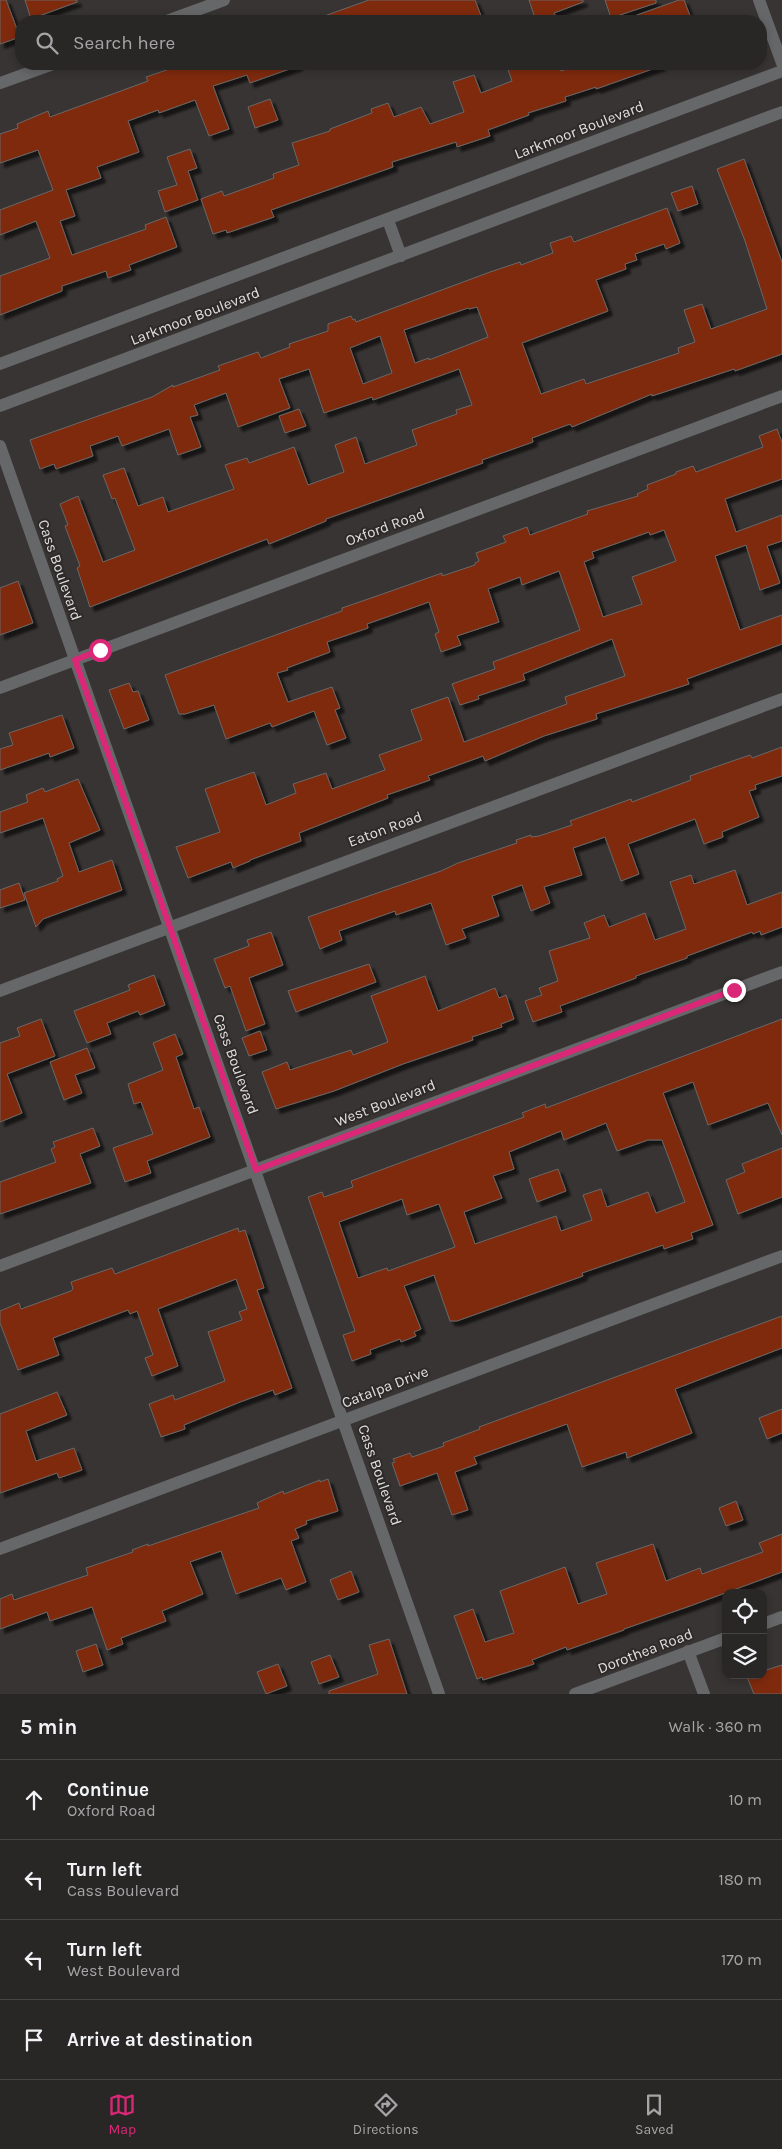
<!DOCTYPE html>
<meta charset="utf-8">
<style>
:root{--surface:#292726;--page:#312f2e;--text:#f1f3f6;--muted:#a5a5a7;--line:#454443;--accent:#db2777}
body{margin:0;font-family:Karla,sans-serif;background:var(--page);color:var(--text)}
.controls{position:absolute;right:15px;bottom:15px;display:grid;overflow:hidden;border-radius:10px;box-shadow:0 2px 8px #0003}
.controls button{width:45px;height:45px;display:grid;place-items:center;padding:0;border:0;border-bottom:1px solid var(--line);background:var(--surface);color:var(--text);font:25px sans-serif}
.stop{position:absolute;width:15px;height:15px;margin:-11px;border:4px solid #db2777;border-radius:50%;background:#fff}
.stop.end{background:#db2777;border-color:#fff;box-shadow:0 1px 5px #0008}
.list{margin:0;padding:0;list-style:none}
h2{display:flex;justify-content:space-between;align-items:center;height:65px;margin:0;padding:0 20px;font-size:21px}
h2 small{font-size:16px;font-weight:400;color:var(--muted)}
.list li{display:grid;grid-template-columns:32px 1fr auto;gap:15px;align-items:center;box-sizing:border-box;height:80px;padding:0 20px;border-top:1px solid var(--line)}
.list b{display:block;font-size:19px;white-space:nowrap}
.list p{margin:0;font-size:16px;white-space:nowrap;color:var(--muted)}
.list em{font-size:16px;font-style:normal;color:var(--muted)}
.icon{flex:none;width:28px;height:28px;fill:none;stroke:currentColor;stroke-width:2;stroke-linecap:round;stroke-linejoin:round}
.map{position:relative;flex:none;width:782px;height:1694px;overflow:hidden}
.search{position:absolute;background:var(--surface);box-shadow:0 2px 8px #0003;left:15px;right:15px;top:15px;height:55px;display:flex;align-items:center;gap:12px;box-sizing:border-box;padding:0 18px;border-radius:20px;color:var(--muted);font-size:19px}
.sheet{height:385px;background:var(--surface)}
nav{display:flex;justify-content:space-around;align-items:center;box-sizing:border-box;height:70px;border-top:1px solid var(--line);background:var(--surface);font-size:14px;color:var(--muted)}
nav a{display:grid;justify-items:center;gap:2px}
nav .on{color:var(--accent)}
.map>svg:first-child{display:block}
.building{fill:#7f290c;stroke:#6b6766;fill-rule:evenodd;filter:url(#shadow)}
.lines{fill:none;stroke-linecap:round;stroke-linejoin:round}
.minor{stroke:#666768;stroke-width:12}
.tertiary{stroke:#666768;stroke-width:12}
.route{stroke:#db2777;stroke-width:6}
.labels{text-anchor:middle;stroke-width:4;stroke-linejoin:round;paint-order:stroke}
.street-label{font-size:15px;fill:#e0dede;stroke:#2d2a29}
</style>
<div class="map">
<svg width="782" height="1694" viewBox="0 0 782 1694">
<defs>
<filter id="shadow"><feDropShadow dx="4.5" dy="4.5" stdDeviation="1" flood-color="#0009"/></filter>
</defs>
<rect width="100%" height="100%" fill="#373433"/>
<!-- building -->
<path class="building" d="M 0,0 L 6,0 L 20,37 L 0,44 Z
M 25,0 L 77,0 L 77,2 L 31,19 Z
M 369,0 L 475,0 L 483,21 L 317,21 L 316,19 Z
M 529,0 L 583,0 L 583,2 L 554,13 L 556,17 L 544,21 L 536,21 Z
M 605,0 L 656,0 L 656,3 L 611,18 Z
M 679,0 L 684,0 L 692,21 L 626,21 L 626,19 Z
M 184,64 L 298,64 L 298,66 L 250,83 L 247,75 L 213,86 L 229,129 L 209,136 L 195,100 L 159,113 L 158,110 L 128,121 L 139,152 L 97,167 L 101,178 L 66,190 L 75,216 L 60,221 L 72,255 L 146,229 L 145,225 L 166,217 L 177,247 L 129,265 L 131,270 L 108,278 L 106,271 L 62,286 L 62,291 L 0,315 L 0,276 L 50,258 L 36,221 L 0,235 L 0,210 L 53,190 L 38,150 L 0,163 L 0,134 L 18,128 L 17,124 L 48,111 L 50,117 L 148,81 L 146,77 Z
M 506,64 L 545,64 L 547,70 L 559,66 L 561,71 L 582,64 L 661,64 L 661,66 L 596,89 L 596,87 L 565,97 L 566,101 L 528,113 L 529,115 L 488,130 L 490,136 L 457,147 L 456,142 L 392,162 L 393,167 L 271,210 L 274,217 L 227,233 L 226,230 L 213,234 L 201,199 L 222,191 L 224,196 L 274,178 L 273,174 L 299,165 L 292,143 L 330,131 L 330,129 L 372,113 L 371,109 L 388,103 L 394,117 L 421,107 L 430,124 L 464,112 L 453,82 L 474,75 L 481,93 L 512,81 Z
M 270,99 L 278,120 L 255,128 L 248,107 Z
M 190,149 L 197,168 L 188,171 L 198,200 L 165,212 L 158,191 L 177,185 L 167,157 Z
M 744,159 L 782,262 L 782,354 L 735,371 L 734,369 L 652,396 L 652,394 L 572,427 L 570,424 L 532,438 L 533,442 L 482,460 L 483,463 L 326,519 L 326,521 L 269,544 L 267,539 L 90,607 L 77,568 L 80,566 L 65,526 L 68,525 L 60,504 L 78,496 L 103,562 L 135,550 L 115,498 L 112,499 L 103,475 L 124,468 L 138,506 L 163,497 L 168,512 L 234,489 L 225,465 L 247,458 L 249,463 L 294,447 L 308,485 L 344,472 L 335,445 L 356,437 L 365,464 L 417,445 L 412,430 L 457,414 L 456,410 L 472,405 L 459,369 L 373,400 L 372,397 L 324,413 L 309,369 L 279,379 L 290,408 L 238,427 L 226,393 L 194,405 L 198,415 L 190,417 L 201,447 L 178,455 L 169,429 L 122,446 L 118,436 L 90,446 L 93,456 L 56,469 L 54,464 L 40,469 L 30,440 L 152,397 L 173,385 L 173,387 L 220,370 L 218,366 L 258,352 L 261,358 L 290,347 L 289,344 L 328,331 L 328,324 L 351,316 L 353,320 L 355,319 L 356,322 L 490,272 L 520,262 L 521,265 L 553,253 L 550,243 L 571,236 L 574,242 L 667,208 L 680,243 L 666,249 L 664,244 L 635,254 L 637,260 L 625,264 L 626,269 L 596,280 L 608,311 L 522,343 L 541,394 L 584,379 L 586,384 L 679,353 L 678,348 L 695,342 L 684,310 L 702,304 L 711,329 L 767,309 L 745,241 L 717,169 ZM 477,307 L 488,337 L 429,360 L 429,358 L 415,363 L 404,330 L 468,308 L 469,309 ZM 380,336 L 392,373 L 363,384 L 350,348 Z
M 692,186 L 698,204 L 678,211 L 671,193 Z
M 299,409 L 306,426 L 285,433 L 279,416 Z
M 777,429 L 782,442 L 782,479 L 725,499 L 736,532 L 782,515 L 782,541 L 767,546 L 780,583 L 760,590 L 746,545 L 715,556 L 740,630 L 782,615 L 782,644 L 687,679 L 689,684 L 596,714 L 597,719 L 544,736 L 485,761 L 483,756 L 428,776 L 430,780 L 387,795 L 388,798 L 299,833 L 301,841 L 250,860 L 250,861 L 233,868 L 231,862 L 188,878 L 176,847 L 220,832 L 205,789 L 254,772 L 266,805 L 296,793 L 293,784 L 326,773 L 332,789 L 385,770 L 379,755 L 422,740 L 411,710 L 448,697 L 464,742 L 567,704 L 565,697 L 625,676 L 612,639 L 523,674 L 525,680 L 478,696 L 479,699 L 460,705 L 452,684 L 495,669 L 493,662 L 580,630 L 559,571 L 522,585 L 520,577 L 488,589 L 499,622 L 457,636 L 461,645 L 441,652 L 435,634 L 439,632 L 429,602 L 367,624 L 368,628 L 327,642 L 330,652 L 287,668 L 288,670 L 277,673 L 288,702 L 332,687 L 340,708 L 335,710 L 346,738 L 327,745 L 314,711 L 272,727 L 270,723 L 226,739 L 214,705 L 185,714 L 179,714 L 165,675 L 342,611 L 342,608 L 374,597 L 442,573 L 442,576 L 475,565 L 475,563 L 479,561 L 476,553 L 506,542 L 503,536 L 527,527 L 530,535 L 588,514 L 587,511 L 638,496 L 637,494 L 648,489 L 647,485 L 676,474 L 676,472 L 693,466 L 696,472 L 763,447 L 759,436 ZM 664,530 L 676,561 L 632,577 L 642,604 L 603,617 L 584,562 L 594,558 L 592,552 L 649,532 L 650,535 Z
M 18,581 L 33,623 L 0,635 L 0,588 Z
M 129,683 L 133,692 L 138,691 L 149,720 L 124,729 L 109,690 Z
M 62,715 L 74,748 L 50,757 L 49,753 L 0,770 L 0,749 L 13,745 L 9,733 Z
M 782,747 L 782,776 L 755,785 L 756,789 L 749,791 L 759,817 L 722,832 L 723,837 L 704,844 L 695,819 L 628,844 L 639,874 L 621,881 L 605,837 L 573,848 L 582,875 L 544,887 L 550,903 L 531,911 L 522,885 L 492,896 L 499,916 L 462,929 L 466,938 L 446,945 L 431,903 L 396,915 L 395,911 L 339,931 L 342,940 L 320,949 L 308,917 L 441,871 L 458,863 L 517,843 L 516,840 L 531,835 L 531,837 L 539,836 L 572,825 L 570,821 L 631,799 L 632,802 L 691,780 L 690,776 L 718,766 L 750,755 L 752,758 Z
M 78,779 L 100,830 L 69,843 L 79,872 L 112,860 L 122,890 L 43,919 L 36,927 L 24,893 L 58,881 L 57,879 L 63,876 L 43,818 L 0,833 L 0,812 L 28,802 L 26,795 L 43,788 L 45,792 Z
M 735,870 L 747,905 L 782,892 L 782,927 L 761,935 L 760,931 L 753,934 L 752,932 L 687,956 L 687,958 L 636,976 L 636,978 L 560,1006 L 562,1012 L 533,1022 L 525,1001 L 542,995 L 539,988 L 558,981 L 549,951 L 590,938 L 584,923 L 604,915 L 609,927 L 645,913 L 655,940 L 686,929 L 670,882 L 691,875 L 694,884 Z
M 19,883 L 25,900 L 0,908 L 0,890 Z
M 271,932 L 283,965 L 249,978 L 265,1024 L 246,1031 L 230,986 L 225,988 L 214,959 L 249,946 L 247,940 Z
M 369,964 L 376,982 L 296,1012 L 288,991 Z
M 154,975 L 165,1005 L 140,1015 L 138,1011 L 107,1023 L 111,1034 L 87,1043 L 74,1011 L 130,990 L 128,985 Z
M 425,976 L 438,1011 L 495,988 L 499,998 L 506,995 L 514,1019 L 501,1024 L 502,1027 L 472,1037 L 473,1040 L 403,1064 L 334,1091 L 276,1109 L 262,1072 L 287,1062 L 290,1070 L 351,1050 L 353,1055 L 388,1042 L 371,996 Z
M 41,1019 L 55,1056 L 7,1074 L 22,1113 L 0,1122 L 0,1043 L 20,1036 L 17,1028 Z
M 782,1019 L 782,1135 L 768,1103 L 708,1125 L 693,1082 L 663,1093 L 713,1225 L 691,1233 L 693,1239 L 664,1249 L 663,1245 L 614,1262 L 582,1273 L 583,1276 L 457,1321 L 450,1321 L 434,1275 L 404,1286 L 421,1329 L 414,1332 L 416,1336 L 401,1342 L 400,1339 L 370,1350 L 371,1354 L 352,1361 L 343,1335 L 355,1331 L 308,1197 L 322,1192 L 324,1197 L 353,1187 L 351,1181 L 524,1117 L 522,1113 L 545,1104 L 546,1108 ZM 606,1123 L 617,1151 L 648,1140 L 662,1140 L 685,1202 L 656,1213 L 648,1192 L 607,1207 L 601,1189 L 583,1195 L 592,1220 L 561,1231 L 556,1216 L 475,1244 L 464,1212 L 502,1198 L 493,1176 L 514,1169 L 509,1152 L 561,1131 L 564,1140 ZM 402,1199 L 407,1215 L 439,1204 L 455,1247 L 388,1271 L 387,1268 L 358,1278 L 339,1222 Z
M 260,1031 L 267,1050 L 249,1056 L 242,1038 Z
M 175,1034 L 183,1054 L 176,1057 L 194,1109 L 199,1107 L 210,1137 L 147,1161 L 151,1173 L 125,1182 L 113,1148 L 153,1134 L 141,1102 L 134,1104 L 128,1084 L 163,1070 L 153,1043 Z
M 87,1048 L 95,1068 L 75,1075 L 82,1093 L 64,1100 L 50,1062 Z
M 93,1128 L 100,1146 L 80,1154 L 91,1183 L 0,1214 L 0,1182 L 56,1162 L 51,1149 L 55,1147 L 53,1142 Z
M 782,1148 L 782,1197 L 738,1214 L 726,1180 L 745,1172 L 742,1164 Z
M 558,1169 L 566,1191 L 537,1202 L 529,1179 Z
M 238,1228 L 239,1232 L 245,1230 L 264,1288 L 257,1290 L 292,1388 L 275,1395 L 273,1390 L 240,1402 L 184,1425 L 185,1429 L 161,1437 L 149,1404 L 173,1395 L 175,1400 L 225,1381 L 208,1332 L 242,1320 L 239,1312 L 247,1309 L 236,1279 L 158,1309 L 178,1366 L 152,1376 L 145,1358 L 153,1355 L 137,1311 L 130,1314 L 128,1310 L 53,1338 L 59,1355 L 18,1370 L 0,1323 L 0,1311 L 19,1303 L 21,1309 L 71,1291 L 73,1289 L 71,1282 L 112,1268 L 115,1274 Z
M 782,1316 L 782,1348 L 675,1389 L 692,1433 L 627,1458 L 626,1452 L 582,1467 L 567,1424 L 474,1457 L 477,1464 L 455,1472 L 468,1510 L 452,1515 L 437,1473 L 400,1486 L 392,1463 L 395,1462 L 393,1459 L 410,1453 L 412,1457 L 444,1446 L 443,1443 L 480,1429 L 479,1427 Z
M 57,1392 L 67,1415 L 26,1431 L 36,1461 L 74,1448 L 82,1470 L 59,1478 L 57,1473 L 0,1493 L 0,1414 Z
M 782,1409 L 782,1433 L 767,1439 L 759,1418 Z
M 328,1479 L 338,1511 L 306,1521 L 307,1524 L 295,1529 L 299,1538 L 291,1541 L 306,1582 L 286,1590 L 281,1578 L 236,1594 L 221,1551 L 190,1562 L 203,1594 L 162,1611 L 166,1621 L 121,1638 L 123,1644 L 107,1650 L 92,1607 L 50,1621 L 47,1612 L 0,1629 L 0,1599 L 12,1594 L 14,1600 L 88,1575 L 86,1568 L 133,1552 L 132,1550 L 148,1544 L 148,1546 L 259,1508 L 257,1503 L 283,1491 L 284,1494 L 320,1480 L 320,1482 Z
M 736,1501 L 743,1520 L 726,1526 L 719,1508 Z
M 782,1534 L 782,1572 L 690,1606 L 624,1629 L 624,1630 L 567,1650 L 566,1647 L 532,1660 L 534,1664 L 483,1680 L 482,1677 L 477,1679 L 454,1616 L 473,1609 L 485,1642 L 514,1633 L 500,1591 L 565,1567 L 578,1604 L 607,1594 L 596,1563 L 653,1544 L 666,1581 L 700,1568 L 702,1574 L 763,1552 L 759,1543 Z
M 351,1571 L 359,1592 L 338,1600 L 330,1580 Z
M 389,1639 L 407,1694 L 329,1694 L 329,1691 L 378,1674 L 369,1645 Z
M 96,1644 L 103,1665 L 83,1672 L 76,1651 Z
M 330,1655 L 339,1677 L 319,1684 L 311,1662 Z
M 278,1664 L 287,1686 L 266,1694 L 257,1672 Z
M 782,1665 L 782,1694 L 754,1694 L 747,1677 L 763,1675 L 763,1671 Z"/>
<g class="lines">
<!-- minor -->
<path class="minor" d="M 759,0 L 782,63
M 167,21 L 224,0
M 0,83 L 53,64
M 388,220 L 401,256
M 0,364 L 782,71
M 0,406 L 782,112
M 0,446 L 439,1694
M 0,688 L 782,396
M 0,991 L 782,699
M 0,1266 L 782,972
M 763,1624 L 782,1617
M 688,1651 L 704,1694
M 575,1694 L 726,1638"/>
<!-- tertiary -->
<path class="tertiary" d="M 0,1549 L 782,1256"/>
</g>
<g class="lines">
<!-- route -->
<path class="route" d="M 100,650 L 75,660 L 256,1170 L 734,990"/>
</g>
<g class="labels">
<!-- street labels -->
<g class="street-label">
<text transform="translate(579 130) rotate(-21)" y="5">Larkmoor Boulevard</text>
<text transform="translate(195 316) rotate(-21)" y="5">Larkmoor Boulevard</text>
<text transform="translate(385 527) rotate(-20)" y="5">Oxford Road</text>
<text transform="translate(60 570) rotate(71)" y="5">Cass Boulevard</text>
<text transform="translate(385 829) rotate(-20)" y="5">Eaton Road</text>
<text transform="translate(236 1064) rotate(70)" y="5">Cass Boulevard</text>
<text transform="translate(385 1103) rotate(-21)" y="5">West Boulevard</text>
<text transform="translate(385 1387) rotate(-21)" y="5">Catalpa Drive</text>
<text transform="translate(380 1475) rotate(71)" y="5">Cass Boulevard</text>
<text transform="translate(645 1651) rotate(-21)" y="5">Dorothea Road</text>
</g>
</g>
</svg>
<div class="controls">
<button><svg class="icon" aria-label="locate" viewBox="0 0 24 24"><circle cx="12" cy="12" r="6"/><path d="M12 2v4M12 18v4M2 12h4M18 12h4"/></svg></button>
<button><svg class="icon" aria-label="layers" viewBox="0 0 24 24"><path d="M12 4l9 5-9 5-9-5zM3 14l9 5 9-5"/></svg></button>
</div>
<div class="stop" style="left:100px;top:650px"></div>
<div class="stop end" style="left:734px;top:990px"></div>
<div class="search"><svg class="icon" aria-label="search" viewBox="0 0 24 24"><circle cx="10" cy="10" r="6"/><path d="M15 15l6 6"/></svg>Search here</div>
</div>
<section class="sheet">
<h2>5 min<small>Walk · 360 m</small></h2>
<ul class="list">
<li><svg class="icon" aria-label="ahead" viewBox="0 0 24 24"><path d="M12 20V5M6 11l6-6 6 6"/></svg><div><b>Continue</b><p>Oxford Road</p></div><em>10 m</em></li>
<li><svg class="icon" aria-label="left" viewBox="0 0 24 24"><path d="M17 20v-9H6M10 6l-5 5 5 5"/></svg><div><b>Turn left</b><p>Cass Boulevard</p></div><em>180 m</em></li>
<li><svg class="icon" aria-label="left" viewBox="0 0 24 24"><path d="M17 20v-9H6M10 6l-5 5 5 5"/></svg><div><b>Turn left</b><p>West Boulevard</p></div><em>170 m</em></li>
<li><svg class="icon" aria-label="arrive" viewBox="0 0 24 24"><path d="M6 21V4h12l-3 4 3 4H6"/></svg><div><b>Arrive at destination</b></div></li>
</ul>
</section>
<nav>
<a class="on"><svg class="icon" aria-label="map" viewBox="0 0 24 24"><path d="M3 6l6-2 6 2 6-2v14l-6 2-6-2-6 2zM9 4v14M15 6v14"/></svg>Map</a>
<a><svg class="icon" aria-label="directions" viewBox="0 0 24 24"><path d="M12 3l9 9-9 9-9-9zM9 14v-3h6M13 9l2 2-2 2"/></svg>Directions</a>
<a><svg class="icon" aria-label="saved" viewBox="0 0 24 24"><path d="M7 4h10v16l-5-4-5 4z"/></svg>Saved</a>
</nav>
